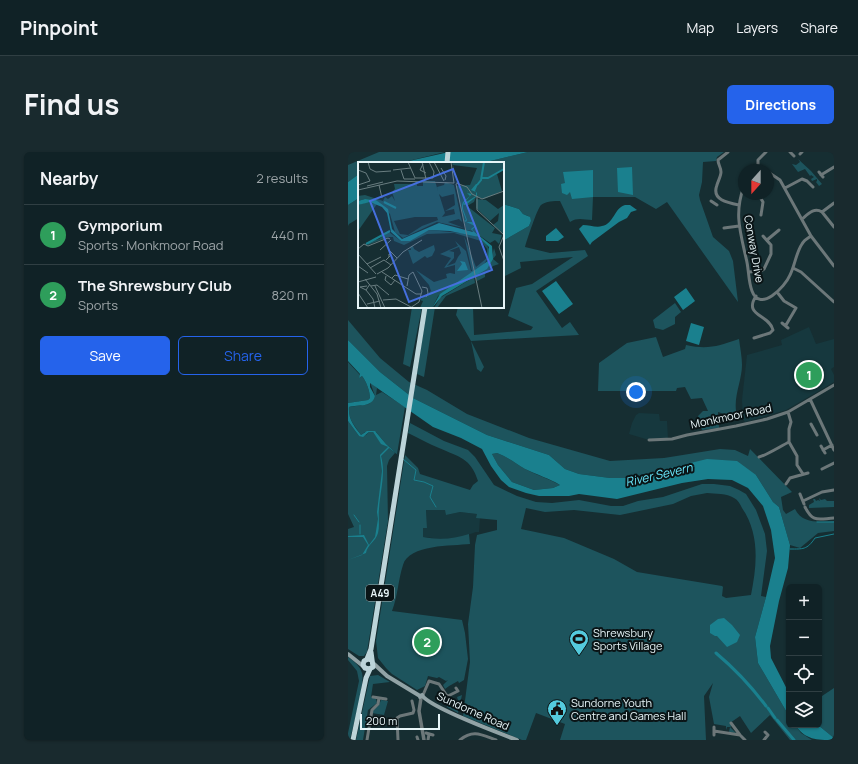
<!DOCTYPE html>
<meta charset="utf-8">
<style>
:root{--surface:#102226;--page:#192a2e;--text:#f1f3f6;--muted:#9ca4a7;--line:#303f43;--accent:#2563eb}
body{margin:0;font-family:Manrope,sans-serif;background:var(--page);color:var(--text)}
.controls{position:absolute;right:12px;bottom:12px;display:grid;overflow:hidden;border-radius:6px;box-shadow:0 1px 3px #0004}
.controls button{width:36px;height:36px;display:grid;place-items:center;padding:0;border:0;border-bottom:1px solid var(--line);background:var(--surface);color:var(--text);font:20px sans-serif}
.compass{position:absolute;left:390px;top:12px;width:36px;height:36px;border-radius:50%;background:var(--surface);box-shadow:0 1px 3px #0004;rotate:201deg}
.scale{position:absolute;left:12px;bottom:10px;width:80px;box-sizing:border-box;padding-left:4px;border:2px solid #e7f5f8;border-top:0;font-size:11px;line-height:14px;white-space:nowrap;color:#e7f5f8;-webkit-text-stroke:3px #0a1416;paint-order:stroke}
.you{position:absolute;left:288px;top:240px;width:14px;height:14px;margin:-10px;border:3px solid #fff;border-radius:50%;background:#1a73e8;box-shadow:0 0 0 6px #1a73e833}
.badge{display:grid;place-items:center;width:26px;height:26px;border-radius:50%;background:var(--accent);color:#fff;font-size:13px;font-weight:700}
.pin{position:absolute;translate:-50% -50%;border:2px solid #fff;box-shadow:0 1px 4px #0006}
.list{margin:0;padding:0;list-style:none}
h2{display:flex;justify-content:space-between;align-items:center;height:52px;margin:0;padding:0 16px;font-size:17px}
h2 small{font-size:13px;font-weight:400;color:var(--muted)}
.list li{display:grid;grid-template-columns:26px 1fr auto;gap:12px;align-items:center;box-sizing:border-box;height:60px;padding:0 16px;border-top:1px solid var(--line)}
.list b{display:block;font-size:15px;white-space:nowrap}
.list p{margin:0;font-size:13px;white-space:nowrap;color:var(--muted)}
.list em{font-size:13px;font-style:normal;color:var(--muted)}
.actions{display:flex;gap:8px;padding:12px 16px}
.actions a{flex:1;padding:9px 0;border:1px solid var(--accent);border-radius:6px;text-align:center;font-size:14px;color:var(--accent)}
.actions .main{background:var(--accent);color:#fff}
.icon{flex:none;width:22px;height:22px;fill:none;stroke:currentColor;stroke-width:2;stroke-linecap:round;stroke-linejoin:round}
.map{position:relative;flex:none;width:486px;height:588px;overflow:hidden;border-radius:6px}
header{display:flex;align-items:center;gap:24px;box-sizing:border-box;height:56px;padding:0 20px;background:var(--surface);border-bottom:1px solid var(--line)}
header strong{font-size:19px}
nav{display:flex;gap:22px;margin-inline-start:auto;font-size:14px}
.intro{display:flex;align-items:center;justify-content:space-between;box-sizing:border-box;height:96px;padding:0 24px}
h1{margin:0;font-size:28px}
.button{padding:10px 18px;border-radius:6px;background:var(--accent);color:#fff;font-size:14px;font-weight:700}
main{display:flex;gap:24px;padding:0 24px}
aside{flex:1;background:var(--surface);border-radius:6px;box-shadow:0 1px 3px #0004}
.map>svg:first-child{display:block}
.built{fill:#16383e}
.green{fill:#1d545d;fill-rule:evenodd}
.water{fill:#1a808e;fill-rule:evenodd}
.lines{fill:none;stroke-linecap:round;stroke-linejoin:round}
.stream{stroke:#1a808e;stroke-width:1}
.canal{stroke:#1a808e;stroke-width:3}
.minor{stroke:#6c7779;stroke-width:3}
.tertiary{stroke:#6c7779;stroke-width:3.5}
.secondary{stroke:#92a3a6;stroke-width:4}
.trunk{stroke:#bcd4d9;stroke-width:5}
.labels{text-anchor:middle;stroke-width:4;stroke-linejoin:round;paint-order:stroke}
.shield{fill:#0a1416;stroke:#a5b2b4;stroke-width:1}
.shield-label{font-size:10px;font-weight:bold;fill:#e7f5f8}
.street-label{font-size:11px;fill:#e7f5f8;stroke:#0a1416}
.poi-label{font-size:11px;fill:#e7f5f8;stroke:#0a1416;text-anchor:start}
.water-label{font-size:12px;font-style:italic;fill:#67e3f7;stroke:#0a1416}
.inset-river{fill:none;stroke:#1a808e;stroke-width:2}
.inset-road{fill:none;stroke:#6a7e81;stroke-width:1}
.view{fill:#456fde;fill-opacity:0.15;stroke:#456fde;stroke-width:2}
.inset-edge{fill:none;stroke:#e7f5f8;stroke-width:2}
</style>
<header>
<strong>Pinpoint</strong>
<nav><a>Map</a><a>Layers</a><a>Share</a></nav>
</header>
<div class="intro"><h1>Find us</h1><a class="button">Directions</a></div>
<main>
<aside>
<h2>Nearby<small>2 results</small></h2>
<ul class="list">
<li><span class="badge" style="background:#2e9e5b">1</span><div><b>Gymporium</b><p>Sports · Monkmoor Road</p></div><em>440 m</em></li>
<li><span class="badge" style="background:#2e9e5b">2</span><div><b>The Shrewsbury Club</b><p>Sports</p></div><em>820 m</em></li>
</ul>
<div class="actions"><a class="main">Save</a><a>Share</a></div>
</aside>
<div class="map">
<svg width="486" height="588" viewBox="0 0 486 588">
<rect width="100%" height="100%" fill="#162e32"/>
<!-- built -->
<path class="built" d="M 461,175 L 468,192 L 486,187 L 486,215 L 483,217 L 486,223 L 486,230 L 438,258 L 397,270 L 395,267 L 394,248 L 399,203 L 434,193 L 433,188 Z
M 291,261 L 311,262 L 312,269 L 319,269 L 320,287 L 301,288 L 281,282 L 284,271 L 288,263 Z
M 78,358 L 98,358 L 98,363 L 112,360 L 129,362 L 129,366 L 132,366 L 131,380 L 128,380 L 111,386 L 95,387 L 75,385 L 75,376 L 79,376 Z"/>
<!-- green -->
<path class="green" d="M 31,0 L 97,0 L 52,11 L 11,11 L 11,22 L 0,30 L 0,13 Z
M 180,0 L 376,0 L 369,5 L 368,9 L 355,10 L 354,30 L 351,43 L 352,48 L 365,85 L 381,99 L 385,109 L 390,150 L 319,50 L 308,57 L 287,45 L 245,45 L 244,68 C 236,68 230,65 222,70 L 212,49 C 206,49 198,49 193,53 C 189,57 179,88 177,95 L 202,101 L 237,98 L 240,104 L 188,139 L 214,176 L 222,170 L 231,183 L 123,189 L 136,215 L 133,220 L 129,217 L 123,189 L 108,163 L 110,155 L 125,155 L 126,183 L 183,178 L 185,175 L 160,164 L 168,136 L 184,132 L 225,105 L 172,110 L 173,116 L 155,125 L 156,104 L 155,89 L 181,74 L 183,69 L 180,64 L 175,62 L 171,57 L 155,52 L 155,11 L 134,11 Z
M 450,7 L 463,19 L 474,32 L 471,34 L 468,30 L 469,29 L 469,27 L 464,29 L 463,27 L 466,25 L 463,23 L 462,24 L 457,17 L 450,20 L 444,12 L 448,13 L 452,10 Z
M 11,46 L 11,66 L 1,72 L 0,74 L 0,53 Z
M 327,151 L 333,160 L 327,165 L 327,172 L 315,178 L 307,176 L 305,168 Z
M 64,155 L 74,155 L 62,215 L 55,212 Z
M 79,155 L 87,155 L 76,225 L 69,222 Z
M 0,168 L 32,206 L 61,230 L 79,238 L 119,262 L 181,286 L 262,309 L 316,306 L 372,297 L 387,298 L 400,304 L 402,297 L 444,340 L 433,345 L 435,358 L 438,362 L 447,357 C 454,372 472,370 486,369 L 486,379 L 470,381 L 452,396 L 442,393 L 431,355 L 425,350 L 408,323 L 314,318 L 286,326 L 262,326 L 231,322 L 217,317 L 201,303 L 139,283 L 65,246 L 32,220 L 0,188 Z
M 308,185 L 315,205 L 337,197 L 338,193 C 360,198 370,194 391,187 C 392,195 394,205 394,213 C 394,230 383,249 390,266 L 370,260 L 371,276 L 354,278 L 350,264 L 355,259 L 360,259 L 354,246 L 343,247 L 337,235 L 329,236 L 328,239 L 250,239 L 251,211 L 279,191 Z
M 0,210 L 12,223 L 11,226 L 14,224 C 18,229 22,239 22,246 L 20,248 L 0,251 Z
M 22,230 L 29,236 L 28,243 L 34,240 L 57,255 L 49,302 L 38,292 L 28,280 L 17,280 L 13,283 C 6,273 0,267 1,255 L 21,252 L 27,244 Z
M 0,269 L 11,284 L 18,283 L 21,280 L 25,280 L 33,291 L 40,295 L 47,301 L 41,308 L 39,314 L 40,369 L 19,500 L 16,504 L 11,504 L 0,497 L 0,377 L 6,375 L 0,362 Z
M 62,271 L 96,289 L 120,298 L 127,305 L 146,333 L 169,344 L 188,350 L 204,351 L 231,348 L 263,354 L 275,354 L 290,349 L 315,345 L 354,332 L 366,332 L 382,334 L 391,338 L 398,342 L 408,358 L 417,382 L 419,399 L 413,444 L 418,445 L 407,485 L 410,511 L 441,564 L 441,573 L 447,573 L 453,581 L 464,588 L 442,588 L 422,563 L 403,581 L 392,564 L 382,571 L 384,574 L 382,575 L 388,581 L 381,580 L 382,575 L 379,575 L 378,578 L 378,574 L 366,572 L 361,545 L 365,531 L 356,544 L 358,588 L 212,588 L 217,572 L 188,561 L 178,588 L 174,588 L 115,564 L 122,510 L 120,472 L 125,435 L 127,393 L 129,383 L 149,378 L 149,368 L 128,366 L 129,362 L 112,360 L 98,363 L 97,358 L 78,358 L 79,376 L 75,376 L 75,385 C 91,388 106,387 121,382 L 122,392 C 104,394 61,392 55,413 C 50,428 50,444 44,459 L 114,468 L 117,481 L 120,507 L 116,528 L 111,531 L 110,529 C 105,532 102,533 97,537 L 95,533 L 100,528 L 98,529 L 91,525 L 89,526 L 80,524 L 77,534 L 69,538 L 44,522 L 38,516 L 30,506 L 28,489 L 57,303 L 70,316 L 72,322 L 122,338 L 125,333 L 130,329 C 123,306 111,305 91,296 C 81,292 71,286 60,281 ZM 359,341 C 367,342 379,341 386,346 C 390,348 392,352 394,356 C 412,382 409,413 403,443 L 378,446 L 374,444 L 375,435 L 374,434 L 289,420 L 266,407 L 216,386 L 173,377 L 178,356 L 197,360 L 226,358 L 272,363 L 325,352 L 343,344 Z
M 149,301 C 160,305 167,311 177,317 C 189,323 201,327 212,333 L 205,336 L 186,338 L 164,330 L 150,313 L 144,302 Z
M 471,346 L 473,348 L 477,347 L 479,349 L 486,349 L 486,355 L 461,356 L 461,353 L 466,350 L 465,347 L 467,347 L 468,349 L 470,348 L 472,349 Z
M 0,505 C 6,509 12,514 14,521 C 17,532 5,574 2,588 L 0,588 L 0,581 L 11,529 L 9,519 L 0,508 Z
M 30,523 L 42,530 L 25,532 L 23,545 L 28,547 L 29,551 L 20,558 L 15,588 L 8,588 L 22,524 Z
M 486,536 L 486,586 L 470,573 L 471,546 Z
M 114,543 L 110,561 L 99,555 L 98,551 L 100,553 L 103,552 L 105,553 L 105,551 L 110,548 L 109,545 Z
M 33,548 L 40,549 L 36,563 L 24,561 L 24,559 L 31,553 Z"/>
<!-- water -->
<path class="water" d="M 101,0 L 180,0 L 134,11 L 52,11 Z
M 284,15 L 285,43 L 270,40 L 269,16 Z
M 245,18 L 245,45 L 224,47 L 222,40 L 219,43 L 214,41 L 213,32 L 217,31 L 215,20 Z
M 11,22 L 11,46 L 0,53 L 0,30 Z
M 155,52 L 171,57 L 175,62 L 182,65 L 183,69 L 181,74 L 155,89 Z
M 277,53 L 282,53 L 289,58 L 283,60 L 279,66 L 271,70 L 244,90 L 242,93 L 231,77 L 235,73 C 241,73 249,76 254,74 C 266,72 266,56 277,53 Z
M 208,76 L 216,85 L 210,89 L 198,89 L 198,84 Z
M 208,129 L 225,152 L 211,162 L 194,139 Z
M 338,136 L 347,149 L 335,158 L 326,145 Z
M 343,171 L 356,175 L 351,193 L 338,189 Z
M 0,188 L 32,220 L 65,246 L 139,283 L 201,303 L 217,317 L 231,322 L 262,326 L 286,326 L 314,318 L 359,307 L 389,309 L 408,323 L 425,350 L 431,355 L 442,393 L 440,416 L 431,449 L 422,494 L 423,506 L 441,541 L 441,564 L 410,511 L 407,485 L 418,445 L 427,406 L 423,378 L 415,354 L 400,336 L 384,328 L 360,327 L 334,331 L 269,347 L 231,342 L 221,344 L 191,344 L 178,341 L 161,335 L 153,328 L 143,314 L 134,297 L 113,286 L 85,275 L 22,231 L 22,235 L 27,244 C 24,256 11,252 1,255 C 0,267 6,274 13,283 L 19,279 L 27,279 L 38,292 L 50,303 L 41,296 L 33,304 C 38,321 32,340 31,357 C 30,365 32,373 30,381 C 28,389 19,393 18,401 L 0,408 L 14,403 L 20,393 L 15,385 L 0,385 L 0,384 L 16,383 L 21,393 L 27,385 L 30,367 L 29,360 L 34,319 L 32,303 L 40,295 L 33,292 L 25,280 L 21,280 L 15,285 L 11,284 L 0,269 L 0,251 L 20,248 L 22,246 C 22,239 18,229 14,224 L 11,226 L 12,222 L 0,209 ZM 149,301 C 160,305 167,311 177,317 C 189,323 201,326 212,333 L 205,336 L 186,338 L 164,330 L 150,313 L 144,302 Z
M 376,466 L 384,473 L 392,483 L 389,490 L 379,495 L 369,484 L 367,484 L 362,481 L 362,473 L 370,467 Z
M 447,573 L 470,573 L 486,586 L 486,588 C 468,588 458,588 447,573 Z"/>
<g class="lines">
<!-- stream -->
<path class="stream" d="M 55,307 L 68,318 L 66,328 L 76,330 L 85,334 L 82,345 L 88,355
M 6,363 L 11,370
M 469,370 L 486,370
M 12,373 L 12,382
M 442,397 C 455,397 459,398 467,386 L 486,382"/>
<!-- canal -->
<path class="canal" d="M 368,501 C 387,517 403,534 418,554
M 420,556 L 427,566
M 429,568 L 446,588"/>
<!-- minor -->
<path class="minor" d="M 380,0 L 370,8 C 370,13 373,15 373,20 C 373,24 370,29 369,33 C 363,48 380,51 391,53
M 442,0 L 446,4
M 452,2 L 454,0
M 410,18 L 410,8 L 418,0
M 420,20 L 432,28 L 463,84 L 486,114
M 471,20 L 475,25
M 473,23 L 486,15
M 396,34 C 386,61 392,79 398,106 C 401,116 400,129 404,139 C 412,161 437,135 442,123 C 447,113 448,101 454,92 C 456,88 460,86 463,84
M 437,36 L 454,27 L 459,29 L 465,35
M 410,42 L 415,50 L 413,63
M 363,49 L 369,53
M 474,60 L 486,75
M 454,67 C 460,62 466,55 474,60 L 486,51
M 376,76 L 391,74
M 419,88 L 431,78
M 445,116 L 453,120 L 486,150
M 401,120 L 413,119 L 416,117 L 423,102 L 423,93 L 415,84
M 429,140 L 436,149 L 448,156 L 438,173
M 434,171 L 440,176
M 406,186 L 422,181 L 425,178 C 421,162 395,164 408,144
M 462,247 L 486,298
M 440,260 L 443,270 L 441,277 L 441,290 L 449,304 L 449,313 L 455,322
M 463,272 L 469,283
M 301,288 L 324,287 L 339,283 L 388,274 L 419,267 L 440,260 L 486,233
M 473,294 L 477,301
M 475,298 L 484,293
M 411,305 C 417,304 433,294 441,290
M 474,317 L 486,311
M 438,332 L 442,326 L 460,321
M 452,342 L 456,352
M 455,349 L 474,340 L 486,338
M 457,355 C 465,371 470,367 486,366
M 75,543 L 81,529 L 91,532 L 99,544
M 25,545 L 38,547
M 92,548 L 110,539 L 108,536
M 383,571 L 392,583 L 397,588
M 366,579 L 392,583
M 78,581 L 85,583
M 366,583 L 366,575
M 69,585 L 70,588
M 19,588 L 24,558 L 30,552 L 31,546
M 50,588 L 49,566 L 52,564 L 65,561 L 66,558 L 64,549
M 80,588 L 81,582
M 112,588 C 125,577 134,583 148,588
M 416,588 L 420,583 L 417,580"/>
<!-- tertiary -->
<path class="tertiary" d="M 73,546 L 71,559 L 76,588"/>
<!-- secondary -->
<path class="secondary" d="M 0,502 L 15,514
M 25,511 L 39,524 L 72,544 L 72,545
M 72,544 L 74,543 C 79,554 153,582 169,588"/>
<!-- trunk -->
<path class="trunk" d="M 99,11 L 100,0
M 23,500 L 25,515 L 21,517 L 17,516 L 15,513 L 16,509 L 20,507 L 24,508
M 19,507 L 23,497 L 77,155
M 5,588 L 18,526 L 22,517"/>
</g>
<!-- icons -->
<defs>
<symbol id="stadium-pin" viewBox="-11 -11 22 30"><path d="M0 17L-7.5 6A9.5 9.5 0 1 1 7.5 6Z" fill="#54cadd" stroke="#0a1416"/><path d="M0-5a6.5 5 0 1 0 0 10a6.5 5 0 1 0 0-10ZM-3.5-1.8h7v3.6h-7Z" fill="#111"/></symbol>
<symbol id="civic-pin" viewBox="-11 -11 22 30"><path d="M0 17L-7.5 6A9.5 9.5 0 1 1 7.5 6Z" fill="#54cadd" stroke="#0a1416"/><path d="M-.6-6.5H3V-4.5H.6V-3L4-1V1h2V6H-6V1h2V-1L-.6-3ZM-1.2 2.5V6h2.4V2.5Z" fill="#111"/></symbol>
</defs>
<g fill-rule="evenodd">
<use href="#stadium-pin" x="220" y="476" width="22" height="30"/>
<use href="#civic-pin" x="198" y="546" width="22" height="30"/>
</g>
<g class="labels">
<!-- shield labels -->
<rect class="shield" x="18" y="433" width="28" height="16" rx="3"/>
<g class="shield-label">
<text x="32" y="445">A49</text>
</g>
<!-- street labels -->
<g class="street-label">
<text transform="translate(406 97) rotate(80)" y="4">Conway Drive</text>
<text transform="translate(383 264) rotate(-12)" y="4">Monkmoor Road</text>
<text transform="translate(125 559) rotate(24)" y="4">Sundorne Road</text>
</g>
<!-- poi labels -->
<g class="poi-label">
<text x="245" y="485">Shrewsbury<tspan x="245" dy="13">Sports Village</tspan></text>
<text x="223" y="555">Sundorne Youth<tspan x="223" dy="13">Centre and Games Hall</tspan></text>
</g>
<!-- water labels -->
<g class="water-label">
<text transform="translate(311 323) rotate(-13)" y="4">River Severn</text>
</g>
</g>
<!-- overview -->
<g transform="translate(10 10)">
<rect width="146" height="146" fill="#162e32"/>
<path d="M 94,0 L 146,0 L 146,10 L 145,8 L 132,15 L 139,12 L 144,29 L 126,37 L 118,35 L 116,40 L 109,44 L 137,66 L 134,71 L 144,73 L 141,82 L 137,78 L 132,81 L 115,69 L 108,68 L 98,24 L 112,23 L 119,6 L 95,3 L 98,20 ZM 59,19 L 59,24 L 65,24 L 65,19 L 77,19 L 80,29 L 79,25 L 86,23 L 87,20 L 96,23 L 104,60 L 101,57 L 90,60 L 106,66 L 79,60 L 45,76 L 37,70 L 32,52 L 18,38 L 7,37 L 0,39 L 0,34 L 7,33 L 25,39 L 27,35 L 30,37 L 34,34 L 37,39 L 34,30 L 37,27 L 36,22 L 55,22 ZM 81,32 L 84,35 L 96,32 L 97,43 L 87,49 L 96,47 L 97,52 L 84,55 L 87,51 ZM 57,55 L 79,55 L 80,58 L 64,64 L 50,73 L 42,72 L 36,59 ZM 118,37 L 128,38 L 140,47 L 146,43 L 146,72 L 135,63 L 140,59 L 141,51 L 132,59 L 118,46 ZM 9,40 L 19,42 L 0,69 L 0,43 ZM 71,68 L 114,72 L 127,79 L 133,91 L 125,104 L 80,134 L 74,146 L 62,146 L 65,139 L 62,138 L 73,129 L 71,123 L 58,108 L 76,120 L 89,116 L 88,112 L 92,111 L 97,112 L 97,103 L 86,106 L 93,96 L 82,92 L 100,84 L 97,79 L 108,89 L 113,109 L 114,109 L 106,74 L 118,105 L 129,96 L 129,87 L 123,79 L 96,71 L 69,72 L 46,83 L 36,79 L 35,75 L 30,75 L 10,83 L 10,80 L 21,77 L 31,70 L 43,79 ZM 101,85 L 103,91 L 100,95 L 97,101 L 89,104 L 96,96 L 96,90 L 91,89 ZM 76,83 L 77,88 L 74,94 L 69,96 L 67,94 L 55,102 L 50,88 L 53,88 L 52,85 L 55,84 L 56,87 L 61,90 ZM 136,86 L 138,93 L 135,97 L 141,102 L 135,104 L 127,112 L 127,115 L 119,119 L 117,114 L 132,103 ZM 116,115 L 117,121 L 88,134 L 79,146 L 76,146 L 82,136 Z" fill="#1d545d" fill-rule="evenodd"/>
<path d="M 118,22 L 120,22 L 117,29 L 119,31 L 119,34 L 109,42 L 106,43 L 105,42 L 105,47 L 109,58 L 108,60 L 114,60 L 118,64 L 114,68 L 134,84 L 135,97 L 129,107 L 84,134 L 74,146 L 82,132 L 130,99 L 131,85 L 121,75 L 92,69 L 71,68 L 52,79 L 43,79 L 33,70 L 29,51 L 24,45 L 12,40 L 0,43 L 0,39 L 7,37 L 18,38 L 30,47 L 34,67 L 44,77 L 81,61 L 115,70 L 113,67 L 117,64 L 106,59 L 108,58 L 104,47 L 104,43 L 105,40 L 112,34 L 109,31 L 109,30 L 110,27 L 109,31 L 114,32 L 105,42 L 118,34 L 118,30 L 113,28 ZM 102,99 L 107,100 L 110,108 L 99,109 L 104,102 Z" fill="#1a808e"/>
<path class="inset-river" d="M 123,16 L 130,16 L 146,7M 119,23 L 123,18 L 126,0M 26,40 L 38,46M 8,82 L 32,69"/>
<path class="inset-road" d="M 10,0 L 12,7 L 18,10 L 33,9M 50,0 L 57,16M 64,0 L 68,17M 76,0 L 86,19M 93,0 L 96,21M 65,2 L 62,8 L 68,11M 83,6 L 88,14 L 87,18M 0,8 L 8,11 L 12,19 L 0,23M 35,8 L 53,6M 43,8 L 46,17 L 57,17M 57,16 L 75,16 L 76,10 L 71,0M 98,21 L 109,25 L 114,32 L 124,37 L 146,29M 98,22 L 124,146M 21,23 L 24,36M 9,24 L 25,20M 0,28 L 39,19 L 96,21M 119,34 L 119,48 L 146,73 L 141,85 L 146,99M 0,87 L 6,82 L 10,84 L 30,76 L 32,77M 30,87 L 39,96M 22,88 L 33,78M 0,92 L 18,112M 28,98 L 33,93 L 31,92 L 31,95M 9,102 L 23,95M 0,104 L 10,111M 12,106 L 26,98 L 33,103M 24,110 L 58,132 L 63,132M 19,112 L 30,106 L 45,90 L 64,78M 28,114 L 27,118 L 33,123 L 37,118M 34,116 L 37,113 L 50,117M 7,117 L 19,132 L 23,146M 0,120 L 18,115M 12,122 L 8,128 L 15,137 L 17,146M 13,124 L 19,123 L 31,133M 17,124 L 27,146M 49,124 L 51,113 L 55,110 L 64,129 L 61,140 L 52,146M 64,125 L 69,126 L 70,131 L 68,135M 8,128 L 2,125 L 9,124M 0,131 L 10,146M 25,138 L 38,137 L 53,145M 9,142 L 22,139"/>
<path class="view" d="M 95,7 L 134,108 L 51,140 L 12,39 Z"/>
<rect width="146" height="146" class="inset-edge"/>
</g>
</svg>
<div class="controls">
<button>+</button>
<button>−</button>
<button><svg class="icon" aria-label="locate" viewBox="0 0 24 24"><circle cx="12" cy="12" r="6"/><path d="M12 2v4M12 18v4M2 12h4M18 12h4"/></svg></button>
<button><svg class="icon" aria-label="layers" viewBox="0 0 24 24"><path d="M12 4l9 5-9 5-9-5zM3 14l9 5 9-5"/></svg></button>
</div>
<svg class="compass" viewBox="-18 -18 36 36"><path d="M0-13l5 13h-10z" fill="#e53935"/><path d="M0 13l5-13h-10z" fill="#9ca4a7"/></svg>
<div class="scale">200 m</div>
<div class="you"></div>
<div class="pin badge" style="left:461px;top:223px;background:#2e9e5b">1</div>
<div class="pin badge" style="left:79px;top:490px;background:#2e9e5b">2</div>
</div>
</main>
